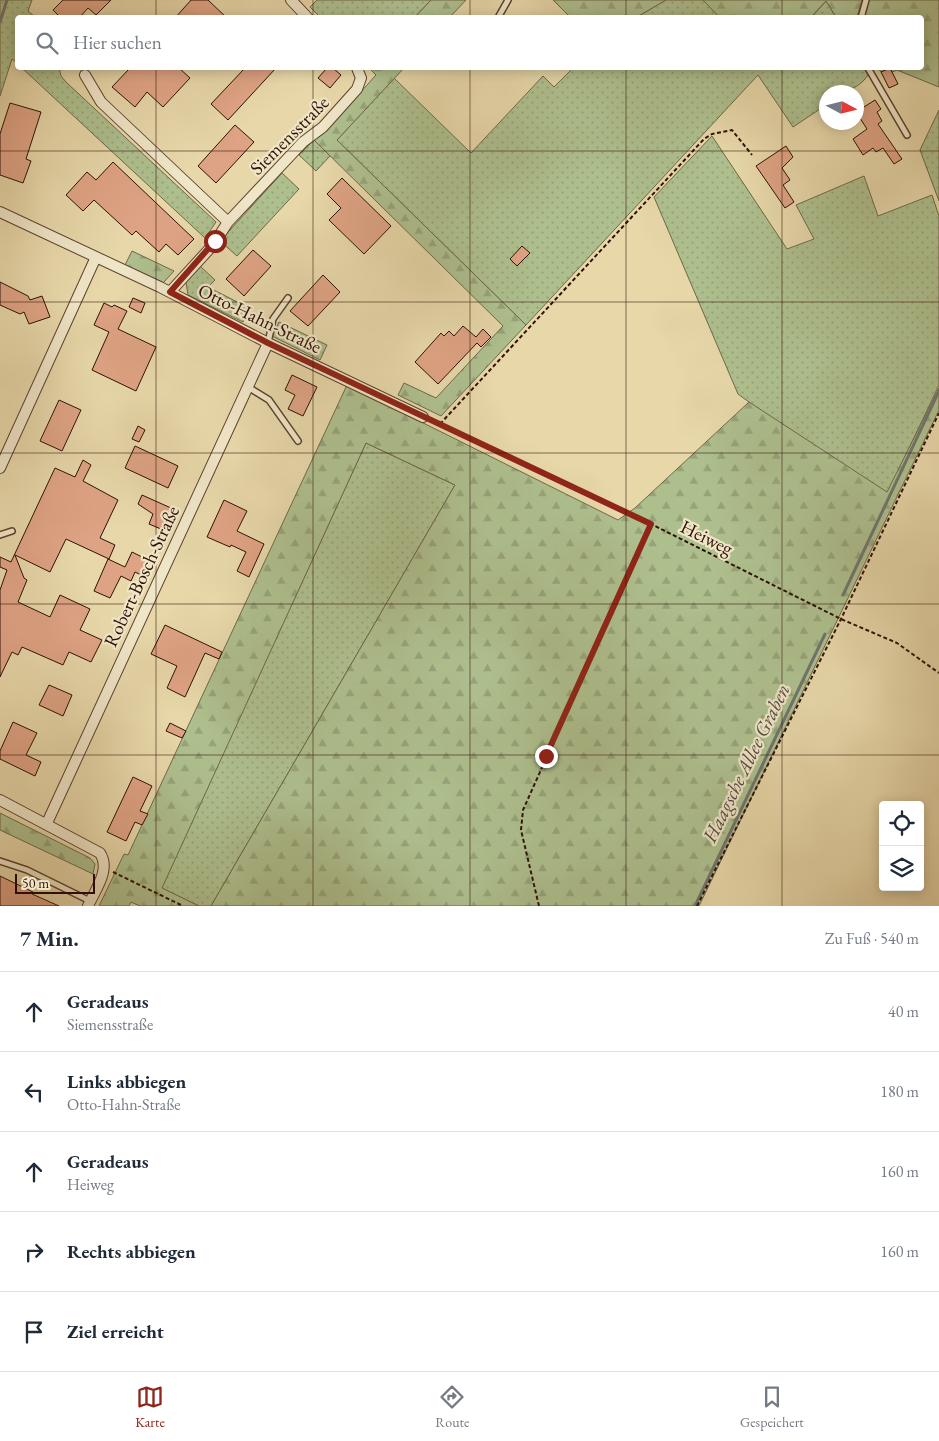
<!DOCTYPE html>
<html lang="de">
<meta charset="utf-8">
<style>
:root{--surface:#fff;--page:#f2f2f3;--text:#1f2937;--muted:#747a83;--line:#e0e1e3;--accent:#8f2418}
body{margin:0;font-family:"EB Garamond",serif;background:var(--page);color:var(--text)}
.controls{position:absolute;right:15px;bottom:15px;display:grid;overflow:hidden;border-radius:5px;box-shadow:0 2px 12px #0003}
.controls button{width:45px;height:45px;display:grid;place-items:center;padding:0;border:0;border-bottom:1px solid var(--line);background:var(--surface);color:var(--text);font:25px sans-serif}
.compass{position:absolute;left:819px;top:85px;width:45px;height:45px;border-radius:50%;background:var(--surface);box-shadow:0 2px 12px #0003;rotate:97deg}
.scale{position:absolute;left:15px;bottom:12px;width:80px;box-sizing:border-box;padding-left:5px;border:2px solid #2e1104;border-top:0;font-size:14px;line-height:18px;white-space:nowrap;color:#2e1104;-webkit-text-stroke:4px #efe5c7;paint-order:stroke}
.stop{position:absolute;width:15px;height:15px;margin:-11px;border:4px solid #8f2418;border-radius:50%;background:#fff}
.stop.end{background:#8f2418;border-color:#fff;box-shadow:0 1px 5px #0008}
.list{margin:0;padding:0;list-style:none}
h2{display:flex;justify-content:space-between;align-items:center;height:65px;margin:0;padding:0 20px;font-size:21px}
h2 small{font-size:16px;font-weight:400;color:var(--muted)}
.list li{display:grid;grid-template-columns:32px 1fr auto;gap:15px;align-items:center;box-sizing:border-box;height:80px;padding:0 20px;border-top:1px solid var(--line)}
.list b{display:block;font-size:19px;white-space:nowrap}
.list p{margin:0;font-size:16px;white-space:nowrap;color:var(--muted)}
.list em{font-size:16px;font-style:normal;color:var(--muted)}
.icon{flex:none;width:28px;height:28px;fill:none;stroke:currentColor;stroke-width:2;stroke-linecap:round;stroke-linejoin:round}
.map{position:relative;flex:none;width:939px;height:906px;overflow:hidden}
.search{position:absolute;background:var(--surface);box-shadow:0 2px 12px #0003;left:15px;right:15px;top:15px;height:55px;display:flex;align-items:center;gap:12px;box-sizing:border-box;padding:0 18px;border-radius:5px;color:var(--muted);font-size:19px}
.sheet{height:465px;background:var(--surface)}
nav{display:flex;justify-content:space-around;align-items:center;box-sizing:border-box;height:70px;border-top:1px solid var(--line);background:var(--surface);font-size:14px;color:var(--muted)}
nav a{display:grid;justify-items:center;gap:2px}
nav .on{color:var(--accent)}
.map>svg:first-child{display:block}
.grass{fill:url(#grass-dots);stroke:#6e6849}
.forest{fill:url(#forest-firs);stroke:#6e6849}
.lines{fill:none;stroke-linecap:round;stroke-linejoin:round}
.stream{stroke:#6f756e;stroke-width:3}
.building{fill:#dea384;stroke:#2e1104}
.lane-casing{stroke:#5c422d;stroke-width:8}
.street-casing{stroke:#5c422d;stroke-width:12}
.path{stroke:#2e1104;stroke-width:2;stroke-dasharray:4 2.5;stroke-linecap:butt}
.lane{stroke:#efe5c7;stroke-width:5}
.street{stroke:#efe5c7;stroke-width:10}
.route{stroke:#8f2418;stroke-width:6}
.grid{fill:none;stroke:#2e1104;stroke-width:1;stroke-opacity:0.55}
.labels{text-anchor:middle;stroke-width:4.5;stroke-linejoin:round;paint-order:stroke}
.street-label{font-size:19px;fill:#2e1104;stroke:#efe5c7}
.water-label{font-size:20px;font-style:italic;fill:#544b42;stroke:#efe5c7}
</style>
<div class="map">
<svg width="939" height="906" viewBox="0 0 939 906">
<defs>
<pattern id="grass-dots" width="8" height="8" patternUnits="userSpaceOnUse" patternTransform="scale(1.25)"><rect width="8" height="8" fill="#aebf8e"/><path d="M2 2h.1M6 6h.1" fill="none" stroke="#96a379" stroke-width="1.8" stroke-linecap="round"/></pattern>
<pattern id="forest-firs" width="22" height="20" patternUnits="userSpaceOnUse" patternTransform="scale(1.25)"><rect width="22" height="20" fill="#aebf8e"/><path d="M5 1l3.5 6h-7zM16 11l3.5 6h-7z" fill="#96a379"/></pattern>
</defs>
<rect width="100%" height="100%" fill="#e7d7a9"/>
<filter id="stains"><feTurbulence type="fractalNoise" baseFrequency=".004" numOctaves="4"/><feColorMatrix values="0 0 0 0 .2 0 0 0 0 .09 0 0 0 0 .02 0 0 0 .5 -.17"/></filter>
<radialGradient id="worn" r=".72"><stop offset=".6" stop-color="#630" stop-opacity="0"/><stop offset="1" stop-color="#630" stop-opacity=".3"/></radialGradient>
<!-- grass -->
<path class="grass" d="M 0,0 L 32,0 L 28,11 L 35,17 L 18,18 L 17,63 L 12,59 L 0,96 Z
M 317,0 L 431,0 L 415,17 L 320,17 L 310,7 Z
M 666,0 L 703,0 L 720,17 L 637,17 Z
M 826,1 L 836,17 L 811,18 Z
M 22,68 L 59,68 L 61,76 L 66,82 L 216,222 L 205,238 Z
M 573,68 L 865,68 L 868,75 C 858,90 844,92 826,92 L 826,105 L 793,127 L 758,75 L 526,325 L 337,140 L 394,78 L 471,153 L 543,76 L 554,87 Z
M 939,110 L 939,201 L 920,150 Z
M 712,136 L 787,249 L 814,239 L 796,205 L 864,176 L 878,216 L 932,195 L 939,216 L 939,385 L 884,501 L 738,394 L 654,197 Z
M 314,140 L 330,156 L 316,171 L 299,155 Z
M 282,173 L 299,189 L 237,256 L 220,241 Z
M 200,266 L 215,280 L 208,287 L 249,308 L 243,322 L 188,295 L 186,282 Z
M 279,322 L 327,345 L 320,360 L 272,336 Z
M 366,443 L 455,485 L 211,906 L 199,906 L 161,888 Z"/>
<!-- forest -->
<path class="forest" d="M 431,0 L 466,0 L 450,17 L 415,17 Z
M 553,0 L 666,0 L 637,17 L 571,18 Z
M 703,0 L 862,0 L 857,17 L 836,17 L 826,1 L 811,17 L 720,18 Z
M 869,0 L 939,0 L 939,87 L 897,70 L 892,72 L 890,68 L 881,72 L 878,68 L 922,68 L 922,18 L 863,18 Z
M 369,68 L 404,68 L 337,140 L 526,325 L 441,416 L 398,395 L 404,383 L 436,398 L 503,326 L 314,140 L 323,134 L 376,75 Z
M 132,251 L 174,271 L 163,283 L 125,265 Z
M 347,385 L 618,520 L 635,508 L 749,402 L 887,492 L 939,388 L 939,410 L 699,906 L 211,906 L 455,485 L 366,443 L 162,888 L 199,906 L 140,906 L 131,902 L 129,906 L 99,906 L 124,854 L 128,855 Z
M 0,813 L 90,858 L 95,864 L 93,874 L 0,830 Z"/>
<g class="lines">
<!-- stream -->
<path class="stream" d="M 0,22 L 7,0
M 843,595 L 939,391
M 695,906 L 825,634"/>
</g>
<!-- building -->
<path class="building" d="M 63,0 L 111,0 L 96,15 L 88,8 L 79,18 L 61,18 L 53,10 Z
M 191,0 L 208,0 L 227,18 L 175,18 Z
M 130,68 L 179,68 L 190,78 L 163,107 L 147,92 L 135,107 L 112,87 Z
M 245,68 L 276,68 L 228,120 L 211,104 Z
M 327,68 L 333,68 L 341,75 L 330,88 L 318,78 Z
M 890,68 L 898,84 L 889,88 L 881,72 Z
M 875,100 L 881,109 L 877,112 L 882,121 L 878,124 L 902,159 L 894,164 L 883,148 L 876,152 L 873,148 L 863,155 L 853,139 L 867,129 L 856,112 Z
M 10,103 L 41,112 L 26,159 L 31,161 L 23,183 L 0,175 L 0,134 Z
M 235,125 L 254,142 L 216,183 L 198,166 Z
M 786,146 L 793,157 L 782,168 L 790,180 L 783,185 L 794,202 L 785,208 L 756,166 Z
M 113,162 L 194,239 L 178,255 L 166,244 L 159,252 L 136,231 L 132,235 L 94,200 L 83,211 L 66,195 L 87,172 L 96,180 Z
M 342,178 L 391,226 L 364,254 L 329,220 L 341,208 L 327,194 Z
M 522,246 L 530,253 L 517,266 L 510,259 Z
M 253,250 L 271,266 L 244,296 L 226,279 Z
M 323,275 L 340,292 L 308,326 L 290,311 Z
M 0,282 L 28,296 L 30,300 L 42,296 L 50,317 L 29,324 L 24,312 L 20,314 L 0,305 Z
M 133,298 L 145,303 L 141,313 L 129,307 Z
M 104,303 L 112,307 L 114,305 L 127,311 L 118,329 L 156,347 L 136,391 L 92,370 L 109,332 L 94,325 Z
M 463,326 L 476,337 L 483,329 L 491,337 L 481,347 L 477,343 L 438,384 L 415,362 L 441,333 L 444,336 L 449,331 L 454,336 Z
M 292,375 L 317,387 L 303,416 L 288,409 L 295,395 L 285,390 Z
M 59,400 L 81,410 L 62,451 L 40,441 Z
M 138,426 L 145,430 L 139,442 L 132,439 Z
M 135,446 L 178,466 L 168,488 L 125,468 Z
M 83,460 L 91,465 L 83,481 L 118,500 L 100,538 L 115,545 L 109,559 L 66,539 L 50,572 L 15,555 L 24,578 L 27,580 L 18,602 L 50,617 L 60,595 L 90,609 L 80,630 L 102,640 L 91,662 L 69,652 L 63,665 L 22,647 L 18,655 L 12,652 L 0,677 L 0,590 L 7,570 L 0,567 L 0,557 L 11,562 L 55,468 L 75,477 Z
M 142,495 L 171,508 L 161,529 L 149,524 L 153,514 L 138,504 Z
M 224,500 L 247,511 L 237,531 L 264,544 L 249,577 L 237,571 L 246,552 L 231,545 L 230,547 L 207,537 Z
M 132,552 L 148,560 L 141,575 L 135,572 L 131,581 L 121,576 L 110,598 L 94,591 L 108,559 L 125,567 Z
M 165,625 L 222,652 L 219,659 L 205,653 L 185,697 L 167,688 L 177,666 L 151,654 Z
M 49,685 L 72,695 L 63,716 L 39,705 Z
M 13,722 L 37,733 L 26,755 L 41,762 L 35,776 L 0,759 L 0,751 Z
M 170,723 L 186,731 L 182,738 L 166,731 Z
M 133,777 L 152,786 L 140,811 L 148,814 L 142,825 L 135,822 L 126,841 L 107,832 Z
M 0,876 L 33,892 L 32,894 L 59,906 L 0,906 Z"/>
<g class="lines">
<defs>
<path id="lane" d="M 499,16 L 508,0
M 861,18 L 866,0
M 868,68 L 907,135
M 268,343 L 273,319 L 288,298
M 248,387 L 269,400 L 298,441
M 0,535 L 12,531
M 0,861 L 27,870 L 90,901"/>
<path id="street" d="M 291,0 L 308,18
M 85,75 L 101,102 L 228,222
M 0,212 L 160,287 L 268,343 L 423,417
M 170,292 L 213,245 L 228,222 L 303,142 L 323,127 L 357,89 L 361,78 L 357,68
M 0,468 L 96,257
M 0,800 L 100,853 C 111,870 95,890 88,906
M 47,823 L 268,343"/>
</defs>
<!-- lane casing -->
<use href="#lane" class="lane-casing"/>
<!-- street casing -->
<use href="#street" class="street-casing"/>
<!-- path -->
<path class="path" d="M 432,421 L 651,524 L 841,619 L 897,643 L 939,673
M 440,424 L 704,139 L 712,134 L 732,130 L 752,155
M 113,872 L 183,906
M 539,906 L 521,830 L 523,810 L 651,524
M 697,906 L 841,619 L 939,413"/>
<!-- lane -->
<use href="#lane" class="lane"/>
<!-- street -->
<use href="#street" class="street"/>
</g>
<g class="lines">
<!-- route -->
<path class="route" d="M 215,241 L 170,292 L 268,343 L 651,524 L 546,756"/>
</g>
<!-- grid -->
<path class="grid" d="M 156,0 L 156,18M 313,0 L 313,18M 470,0 L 470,18M 626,0 L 626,18M 782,0 L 782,18M 156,68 L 156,906M 313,68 L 313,906M 470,68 L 470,906M 626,68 L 626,906M 782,68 L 782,906M 0,151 L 939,151M 0,302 L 939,302M 0,453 L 939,453M 0,604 L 939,604M 0,755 L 939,755"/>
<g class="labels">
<!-- street labels -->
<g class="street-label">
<text transform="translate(289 135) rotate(-45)" y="7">Siemensstraße</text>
<text transform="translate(260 318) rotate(26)" y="7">Otto-Hahn-Straße</text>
<text transform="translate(707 537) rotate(26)" y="7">Heiweg</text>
<text transform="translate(141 576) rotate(-65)" y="7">Robert-Bosch-Straße</text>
</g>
<!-- water labels -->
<g class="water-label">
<text transform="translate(746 763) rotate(-64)" y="7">Haagsche Allee Graben</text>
</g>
</g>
<rect width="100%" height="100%" filter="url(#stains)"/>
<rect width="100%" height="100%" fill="url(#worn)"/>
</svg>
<div class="controls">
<button><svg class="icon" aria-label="locate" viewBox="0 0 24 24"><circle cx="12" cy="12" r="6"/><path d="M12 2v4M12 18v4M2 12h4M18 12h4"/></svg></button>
<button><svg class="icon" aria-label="layers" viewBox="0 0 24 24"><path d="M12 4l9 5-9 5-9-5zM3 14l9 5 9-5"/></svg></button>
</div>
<svg class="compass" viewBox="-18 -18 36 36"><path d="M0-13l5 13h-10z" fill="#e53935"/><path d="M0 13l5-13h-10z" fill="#747a83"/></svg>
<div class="scale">50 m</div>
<div class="stop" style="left:215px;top:241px"></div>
<div class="stop end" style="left:546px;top:756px"></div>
<div class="search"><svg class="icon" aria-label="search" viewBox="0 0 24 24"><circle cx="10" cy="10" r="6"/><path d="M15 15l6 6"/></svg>Hier suchen</div>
</div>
<section class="sheet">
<h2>7 Min.<small>Zu Fuß · 540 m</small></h2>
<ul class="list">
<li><svg class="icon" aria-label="ahead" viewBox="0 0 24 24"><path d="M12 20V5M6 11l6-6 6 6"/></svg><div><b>Geradeaus</b><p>Siemensstraße</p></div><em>40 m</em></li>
<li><svg class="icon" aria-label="left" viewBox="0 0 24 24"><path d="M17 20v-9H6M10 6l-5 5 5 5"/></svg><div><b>Links abbiegen</b><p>Otto-Hahn-Straße</p></div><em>180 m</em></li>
<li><svg class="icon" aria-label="ahead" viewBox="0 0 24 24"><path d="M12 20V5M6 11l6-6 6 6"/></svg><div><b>Geradeaus</b><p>Heiweg</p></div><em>160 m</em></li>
<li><svg class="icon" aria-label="right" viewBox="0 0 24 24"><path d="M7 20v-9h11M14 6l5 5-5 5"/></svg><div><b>Rechts abbiegen</b></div><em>160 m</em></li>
<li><svg class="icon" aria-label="arrive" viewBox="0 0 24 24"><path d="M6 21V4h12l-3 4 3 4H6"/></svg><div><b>Ziel erreicht</b></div></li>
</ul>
</section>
<nav>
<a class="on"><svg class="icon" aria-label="map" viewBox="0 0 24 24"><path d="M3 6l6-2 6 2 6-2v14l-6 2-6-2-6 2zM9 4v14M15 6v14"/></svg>Karte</a>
<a><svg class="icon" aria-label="directions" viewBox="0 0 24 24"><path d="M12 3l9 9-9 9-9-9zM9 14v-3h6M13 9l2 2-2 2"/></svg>Route</a>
<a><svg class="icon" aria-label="saved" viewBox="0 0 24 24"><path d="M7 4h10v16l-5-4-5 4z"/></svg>Gespeichert</a>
</nav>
